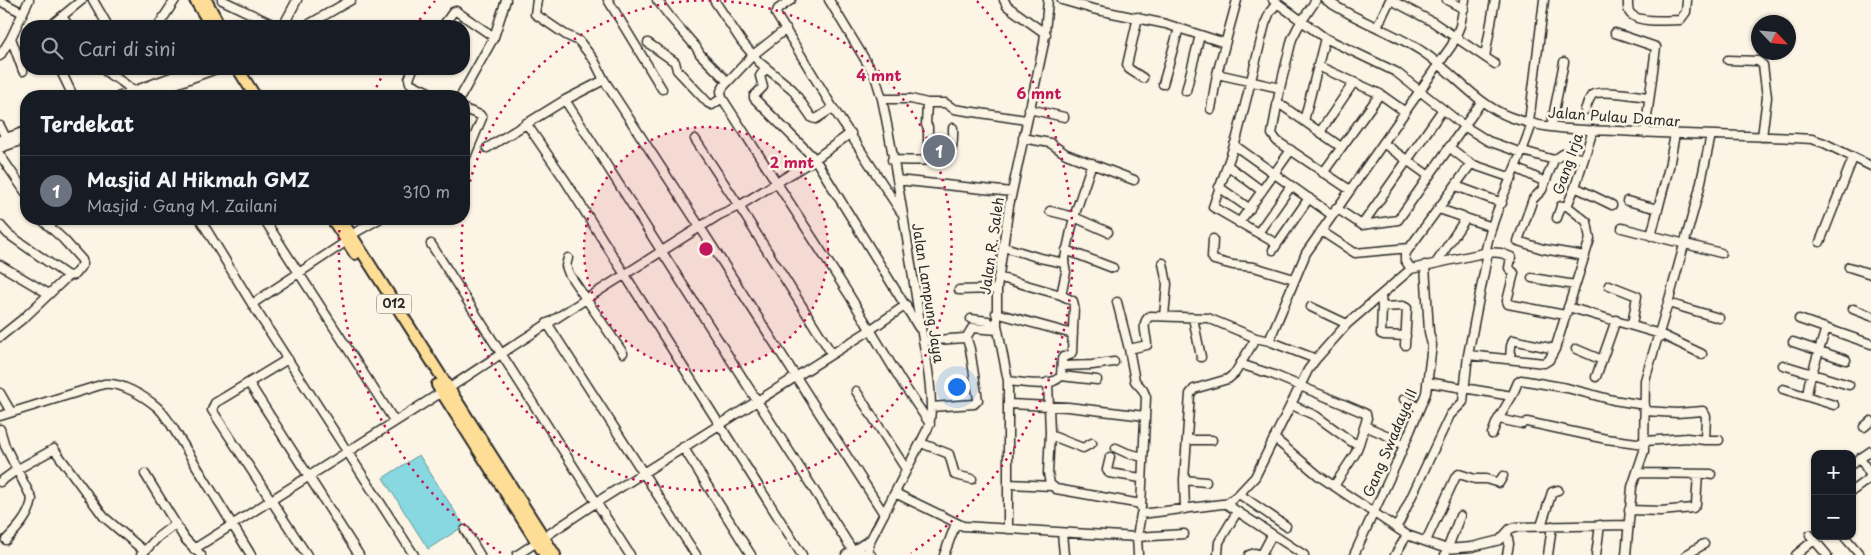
<!DOCTYPE html>
<html lang="id">
<meta charset="utf-8">
<style>
:root{--surface:#171b24;--page:#20242c;--text:#f1f3f6;--muted:#9ea1a6;--line:#363941;--accent:#0f766e}
body{margin:0;font-family:"Playpen Sans",sans-serif;background:var(--page);color:var(--text)}
.controls{position:absolute;right:15px;bottom:15px;display:grid;overflow:hidden;border-radius:10px;box-shadow:0 1px 4px #0004}
.controls button{width:45px;height:45px;display:grid;place-items:center;padding:0;border:0;border-bottom:1px solid var(--line);background:var(--surface);color:var(--text);font:25px sans-serif}
.compass{position:absolute;left:1751px;top:15px;width:45px;height:45px;border-radius:50%;background:var(--surface);box-shadow:0 1px 4px #0004;rotate:116deg}
.you{position:absolute;left:956px;top:386px;width:18px;height:18px;margin:-12px;border:4px solid #fff;border-radius:50%;background:#1a73e8;box-shadow:0 0 0 8px #1a73e833}
.badge{display:grid;place-items:center;width:32px;height:32px;border-radius:50%;background:var(--accent);color:#fff;font-size:16px;font-weight:700}
.pin{position:absolute;translate:-50% -50%;border:2px solid #fff;box-shadow:0 1px 5px #0006}
.list{margin:0;padding:0;list-style:none}
h2{display:flex;justify-content:space-between;align-items:center;height:65px;margin:0;padding:0 20px;font-size:21px}
h2 small{font-size:16px;font-weight:400;color:var(--muted)}
.list li{display:grid;grid-template-columns:32px 1fr auto;gap:15px;align-items:center;box-sizing:border-box;height:70px;padding:0 20px;border-top:1px solid var(--line)}
.list b{display:block;font-size:19px;white-space:nowrap}
.list p{margin:0;font-size:16px;white-space:nowrap;color:var(--muted)}
.list em{font-size:16px;font-style:normal;color:var(--muted)}
.icon{flex:none;width:28px;height:28px;fill:none;stroke:currentColor;stroke-width:2;stroke-linecap:round;stroke-linejoin:round}
.map{position:relative;flex:none;width:1871px;height:555px;overflow:hidden}
.search{position:absolute;background:var(--surface);box-shadow:0 1px 4px #0004;left:20px;top:20px;width:450px;height:55px;display:flex;align-items:center;gap:12px;box-sizing:border-box;padding:0 18px;border-radius:20px;color:var(--muted);font-size:19px}
.panel{position:absolute;background:var(--surface);box-shadow:0 1px 4px #0004;left:20px;top:90px;width:450px;height:135px;border-radius:20px}
.map>svg:first-child{display:block}
.water{fill:#87d8e0;stroke:#629398}
.lines{fill:none;stroke-linecap:round;stroke-linejoin:round}
.minor-casing{stroke:#2b2b2b;stroke-width:11}
.major-casing{stroke:#2b2b2b;stroke-width:14}
.minor{stroke:#fcf5e5;stroke-width:8}
.major{stroke:#fedd96;stroke-width:10}
.ring{fill:none;stroke:#c2185b;stroke-width:2.5;stroke-dasharray:2.5 5}
.labels{text-anchor:middle;stroke-width:5;stroke-linejoin:round;paint-order:stroke}
.shield{fill:#fcf5e5;stroke:#6a6863;stroke-width:1}
.shield-label{font-size:12px;font-weight:bold;fill:#2b2b2b}
.street-label{font-size:14px;fill:#2b2b2b;stroke:#fcf5e5}
.centre{fill:#c2185b;stroke:#fcf5e5;stroke-width:2.5}
.ring-label{font-size:15px;text-anchor:middle;font-weight:bold;fill:#c2185b;stroke:#fcf5e5;stroke-width:5;stroke-linejoin:round;paint-order:stroke}
</style>
<div class="map">
<svg width="1871" height="555" viewBox="0 0 1871 555">
<rect width="100%" height="100%" fill="#fcf5e5"/>
<filter id="ink" filterUnits="userSpaceOnUse"><feTurbulence type="fractalNoise" baseFrequency=".02" numOctaves="2"/><feDisplacementMap in="SourceGraphic" scale="10" xChannelSelector="R" yChannelSelector="G"/><feConvolveMatrix kernelMatrix="1 2 1 2 8 2 1 2 1" color-interpolation-filters="sRGB"/></filter>
<g filter="url(#ink)">
<!-- water -->
<path class="water" d="M 419,455 L 464,526 L 428,549 L 383,478 Z"/>
<g class="lines">
<defs>
<path id="minor" d="M 93,0 L 108,26
M 222,0 L 276,26
M 537,0 L 535,14 L 566,35 L 579,41 L 594,60 L 604,80 L 700,227 L 719,215 L 739,206 L 832,354
M 608,0 L 662,89
M 657,0 L 670,17 L 696,47 L 700,54 L 728,82
M 714,0 L 742,42 L 759,62 L 792,89 L 812,118 L 816,119 L 833,108
M 791,0 L 778,9 L 776,14 L 833,108 L 901,212
M 829,0 L 875,76 L 882,99 C 897,171 908,244 919,316 C 923,342 937,405 928,428 L 871,539 L 867,555
M 1004,0 L 1007,6 L 1046,34
M 1062,0 L 1093,9 L 1166,24 L 1225,43
M 1273,0 L 1325,38 L 1396,72 L 1464,126 L 1488,141 L 1522,153
M 1316,0 L 1298,27 L 1292,39 L 1280,88 L 1272,134 L 1277,141 L 1350,190
M 1326,0 C 1356,21 1392,31 1423,52 C 1453,72 1476,104 1510,117 C 1545,130 1582,130 1619,131 C 1683,135 1747,135 1812,139 L 1824,143 L 1871,166
M 1391,0 L 1433,22 L 1495,64
M 1447,0 L 1464,9
M 1628,0 C 1628,5 1627,12 1632,15 C 1641,23 1668,20 1680,20 L 1686,12 L 1687,0
M 0,1 L 23,13
M 1277,3 L 1270,12 L 1265,24 L 1237,137 L 1213,207 L 1277,244
M 62,17 L 69,26
M 1138,17 L 1127,65 L 1129,69 L 1143,78
M 50,26 L 82,0
M 158,26 L 175,0
M 283,26 L 297,0
M 306,26 L 351,0
M 443,26 L 453,12 L 456,11 L 494,37
M 1377,27 L 1390,0
M 786,29 L 753,55 L 724,86 L 721,91 L 722,98 L 848,293 L 903,384 L 930,424
M 1615,33 L 1656,47 L 1645,133
M 11,38 L 23,71
M 648,43 L 675,62 L 677,70 L 708,103 L 712,105 L 722,98
M 0,56 L 11,38 L 29,0
M 1485,57 L 1495,0
M 1728,60 L 1758,61 L 1763,65 L 1767,97 L 1762,137
M 1318,66 L 1380,94 L 1404,111
M 766,68 L 760,76 L 763,87 L 754,96 L 754,98 L 815,159 L 919,328
M 60,69 L 73,96
M 103,69 C 112,78 128,82 134,94
M 413,69 L 409,79 L 410,83 L 437,96
M 1217,74 L 1280,88
M 112,77 L 119,69
M 604,80 L 565,100 L 853,551 L 871,555
M 1163,84 L 1179,28
M 1186,91 L 1200,35
M 120,96 L 193,69
M 143,96 L 216,69
M 461,96 L 494,37 L 506,0
M 882,99 L 911,99 L 927,103 L 945,103 L 954,109 L 1026,120
M 1277,102 L 1341,147
M 927,103 L 926,125 L 928,127 L 928,160
M 464,109 L 480,115 L 482,118 L 465,159
M 1029,109 L 1064,117
M 1211,109 L 1217,74 L 1237,0
M 1585,110 C 1587,105 1589,99 1592,95 C 1599,89 1639,96 1649,97
M 1304,121 L 1325,38
M 1529,122 L 1544,0
M 526,123 L 565,180 L 802,555
M 0,126 L 7,140
M 1551,127 L 1564,62
M 1320,132 L 1354,82
M 1023,138 L 1050,143 L 1066,154 L 1134,180
M 695,139 L 739,206 L 815,159 L 851,133
M 0,140 L 26,131
M 1383,143 L 1429,176
M 1234,145 L 1332,215
M 1449,147 L 1471,164 L 1512,178
M 0,148 L 26,139
M 487,148 L 565,100
M 1523,151 L 1554,160 L 1563,154 L 1584,159
M 0,155 L 26,193
M 892,160 C 906,160 941,164 950,152 C 954,146 953,135 953,128
M 1554,160 L 1542,190 L 1533,199 L 1518,241 L 1543,249 L 1585,256
M 1227,165 L 1262,191
M 1516,168 L 1545,182
M 1323,173 L 1380,94
M 897,180 L 1012,192
M 1456,186 L 1502,203
M 1219,187 L 1250,209
M 1575,187 L 1612,205
M 1627,201 L 1658,209
M 1567,206 L 1575,187 L 1593,130
M 1336,208 L 1362,225 L 1398,220 L 1482,101
M 1439,209 L 1492,227
M 1050,211 L 1074,217 L 1108,232
M 1557,218 L 1561,206 L 1567,206
M 200,219 L 252,304 L 414,555
M 264,219 L 395,422
M 1239,223 L 1291,150
M 0,225 L 8,234 L 68,276
M 1362,225 L 1443,109
M 1622,228 L 1721,253
M 1321,231 L 1355,253 L 1409,248
M 1258,233 L 1291,186
M 351,235 L 379,219
M 1651,236 L 1669,167 L 1675,134
M 1213,239 L 1212,257 L 1214,260 L 1233,265 L 1254,267 L 1294,279
M 1820,242 L 1853,158
M 431,244 L 630,555
M 1004,247 L 1040,258 L 1064,263 L 1074,217 L 1092,163
M 1066,250 L 1113,268
M 1273,250 L 1309,198
M 568,258 L 566,266 L 569,274 L 623,353
M 1163,263 L 1167,284 L 1164,316
M 1436,263 L 1466,218
M 0,265 L 49,294
M 1849,267 L 1871,274
M 1411,269 L 1405,260 L 1405,254 L 1471,164
M 998,277 L 1061,295
M 1532,278 L 1575,285
M 1609,285 L 1637,296 L 1632,325
M 959,290 L 997,289
M 1381,295 L 1382,307 L 1403,306 L 1407,308 L 1405,345
M 1117,302 L 1129,349 L 1147,345 C 1147,335 1140,323 1150,316 L 1208,318 L 1256,338 L 1269,341 L 1316,359
M 1668,303 L 1719,318
M 252,304 L 347,241
M 1311,307 L 1347,324
M 1382,307 L 1381,334 L 1384,335 L 1406,336
M 1568,307 L 1660,334 L 1702,354
M 1853,309 L 1871,316
M 996,313 L 1073,334
M 1193,318 L 1201,357
M 971,319 L 988,321 L 991,324 L 997,325
M 1799,319 L 1871,344
M 547,323 L 696,555
M 0,337 L 25,317 L 68,276 L 74,275 L 83,264 L 82,260 L 63,239 L 41,219
M 966,338 L 972,328 L 998,330
M 923,341 L 964,338 L 967,339 L 970,349 L 978,400 L 974,404 L 931,407
M 1269,341 L 1306,253 L 1452,45 L 1460,26 L 1465,0
M 1793,342 L 1846,360
M 1129,349 L 1135,381 L 1143,390 L 1146,397 L 1141,507
M 1576,349 L 1602,360
M 1468,355 L 1544,363 L 1549,360 L 1555,349 L 1590,239 L 1587,222 L 1567,206
M 288,359 L 215,403 L 212,410 L 307,555
M 1510,359 L 1511,346 L 1513,340 L 1555,349
M 1240,364 L 1274,375 L 1362,412 L 1366,414 L 1367,418 L 1359,444
M 1783,365 L 1849,385
M 1062,366 L 1092,365 L 1114,362
M 1061,376 L 1097,380
M 1596,377 L 1616,320
M 1008,381 C 1023,382 1049,389 1061,376 L 1062,359 L 1063,357 L 1070,355 L 1072,352 L 1074,306 L 1073,301 L 1061,295 L 1066,272 L 1064,263
M 1048,382 L 1050,432 L 1048,473 L 1050,484 L 1056,489 L 1141,504
M 1427,382 L 1512,396 L 1518,382 L 1521,380 L 1567,388 L 1613,400 L 1645,405
M 249,383 L 359,555
M 448,389 C 531,333 615,281 700,227 L 884,514
M 1783,389 L 1834,405
M 856,391 L 906,469
M 0,393 L 11,412
M 1807,396 L 1809,383 L 1826,328
M 1404,399 L 1419,408
M 1008,404 L 1068,407 L 1145,416
M 1292,405 L 1316,416 L 1352,442 L 1359,444 L 1355,454 L 1334,486
M 1645,411 L 1677,413 L 1703,411 L 1706,416 L 1705,440
M 0,416 L 104,384 C 121,382 144,396 157,407 C 162,411 166,418 170,423 L 251,555
M 1499,419 L 1522,424
M 1527,422 L 1606,439 L 1645,444
M 1365,426 L 1386,435 L 1404,445
M 1864,427 L 1871,421
M 0,429 L 5,446 L 32,499 C 30,515 18,528 6,540
M 1492,434 L 1497,421 L 1512,396
M 1050,435 L 1083,448 L 1092,443
M 1274,438 L 1319,476 L 1407,535 L 1447,549 L 1459,548 L 1472,547 L 1500,540 L 1510,529 L 1515,527 L 1628,525
M 1188,440 L 1212,440
M 1645,441 L 1687,438 L 1705,440 L 1719,440
M 921,443 L 949,454 L 955,475 L 972,479
M 683,447 L 751,555
M 1116,448 L 1127,453 L 1143,457
M 1110,457 L 1107,470 L 1109,473 L 1141,478
M 1860,458 L 1871,476
M 1852,464 L 1871,451
M 1637,473 L 1711,474
M 145,474 L 185,539 L 201,555
M 1184,480 L 1206,482
M 0,482 L 18,469 L 54,449 L 104,517 L 144,551
M 1009,484 L 1051,486
M 1852,491 L 1871,477
M 895,493 L 963,526 L 1137,537 L 1184,534
M 1239,494 L 1286,526
M 1226,504 L 1239,494 L 1255,477 L 1308,370 L 1316,359 L 1347,324 L 1411,269 L 1488,252 L 1501,253 L 1511,257 L 1509,268 L 1514,273 L 1507,301 L 1508,304 L 1565,315
M 1185,509 L 1184,480 L 1190,394 L 1194,389 L 1228,379 L 1235,373 L 1256,338
M 1629,510 L 1661,511 L 1693,508 L 1696,504 L 1698,474
M 1541,526 L 1552,492 L 1558,490
M 1396,527 L 1400,521 L 1450,415 L 1463,402 L 1468,355 L 1488,252 L 1486,249 C 1495,206 1519,165 1532,123
M 1008,529 L 1008,381 L 997,325 L 997,289 L 1009,206 L 1044,43 L 1048,0
M 465,530 L 480,555
M 1062,533 L 1064,555
M 1810,535 L 1827,555
M 1844,536 L 1860,555
M 543,538 L 597,502 L 867,332 L 906,305
M 1426,541 L 1456,476 L 1459,474 L 1475,479 L 1486,479 L 1499,483 L 1503,476
M 194,549 L 442,392
M 1218,554 L 1219,542 L 1237,512
M 1262,554 L 1272,535
M 141,555 L 158,537 L 175,524
M 517,555 L 537,542
M 846,555 L 871,539
M 944,555 L 956,523
M 1138,555 L 1137,537 L 1141,514 L 1222,504 L 1226,504 L 1304,555
M 1249,555 L 1255,553 L 1262,555
M 1354,555 L 1397,462 L 1426,393 L 1432,345 L 1429,332 L 1425,265
M 1395,555 L 1407,535
M 1445,555 L 1460,516
M 1507,555 L 1509,544 L 1507,533
M 1548,555 L 1552,526
M 1596,555 L 1600,525
M 1626,555 L 1632,487 L 1644,451 L 1645,380 L 1668,303 L 1699,191 L 1711,135
M 1686,555 L 1704,544
M 1796,555 L 1814,540"/>
<path id="major" d="M 195,0 L 211,26
M 206,0 L 220,26
M 238,69 L 255,96
M 332,219 L 355,254
M 341,219 L 555,555
M 437,385 L 545,555"/>
</defs>
<!-- minor casing -->
<use href="#minor" class="minor-casing"/>
<!-- major casing -->
<use href="#major" class="major-casing"/>
<!-- minor -->
<use href="#minor" class="minor"/>
<!-- major -->
<use href="#major" class="major"/>
</g>
</g>
<!-- distance rings -->
<circle cx="706" cy="249" r="122" fill="#c2185b" fill-opacity=".12"/>
<g class="ring">
<circle cx="706" cy="249" r="122"/>
<path d="M464 211A245 245 0 1 1 463 219"/>
<path d="M501 553A367 367 0 0 1 340 220M373 94A367 367 0 0 1 385 71M415 26A367 367 0 0 1 435 1M977 1A367 367 0 0 1 911 553"/>
</g>
<g class="labels">
<!-- shield labels -->
<rect class="shield" x="376.5" y="294.5" width="35" height="19" rx="4"/>
<g class="shield-label">
<text x="394" y="308">012</text>
</g>
<!-- street labels -->
<g class="street-label">
<text transform="translate(1614 117) rotate(4)" y="5">Jalan Pulau Damar</text>
<text transform="translate(1568 164) rotate(-71)" y="5">Gang Irja</text>
<text transform="translate(992 246) rotate(-82)" y="5">Jalan R. Saleh</text>
<text transform="translate(928 293) rotate(81)" y="5">Jalan Lampung Jaya</text>
<text transform="translate(1390 443) rotate(-67)" y="5">Gang Swadaya II</text>
</g>
</g>
<circle cx="706" cy="249" r="8" class="centre"/>
<g class="ring-label">
<text x="879" y="81">4 mnt</text>
<text x="1039" y="99">6 mnt</text>
<text x="792" y="168">2 mnt</text>
</g>
</svg>
<div class="controls">
<button>+</button>
<button>−</button>
</div>
<svg class="compass" viewBox="-18 -18 36 36"><path d="M0-13l5 13h-10z" fill="#e53935"/><path d="M0 13l5-13h-10z" fill="#9ea1a6"/></svg>
<div class="you"></div>
<div class="pin badge" style="left:939px;top:151px;background:#6b7280">1</div>
<div class="search"><svg class="icon" aria-label="search" viewBox="0 0 24 24"><circle cx="10" cy="10" r="6"/><path d="M15 15l6 6"/></svg>Cari di sini</div>
<section class="panel">
<h2>Terdekat<small></small></h2>
<ul class="list">
<li><span class="badge" style="background:#6b7280">1</span><div><b>Masjid Al Hikmah GMZ</b><p>Masjid · Gang M. Zailani</p></div><em>310 m</em></li>
</ul>
</section>
</div>
